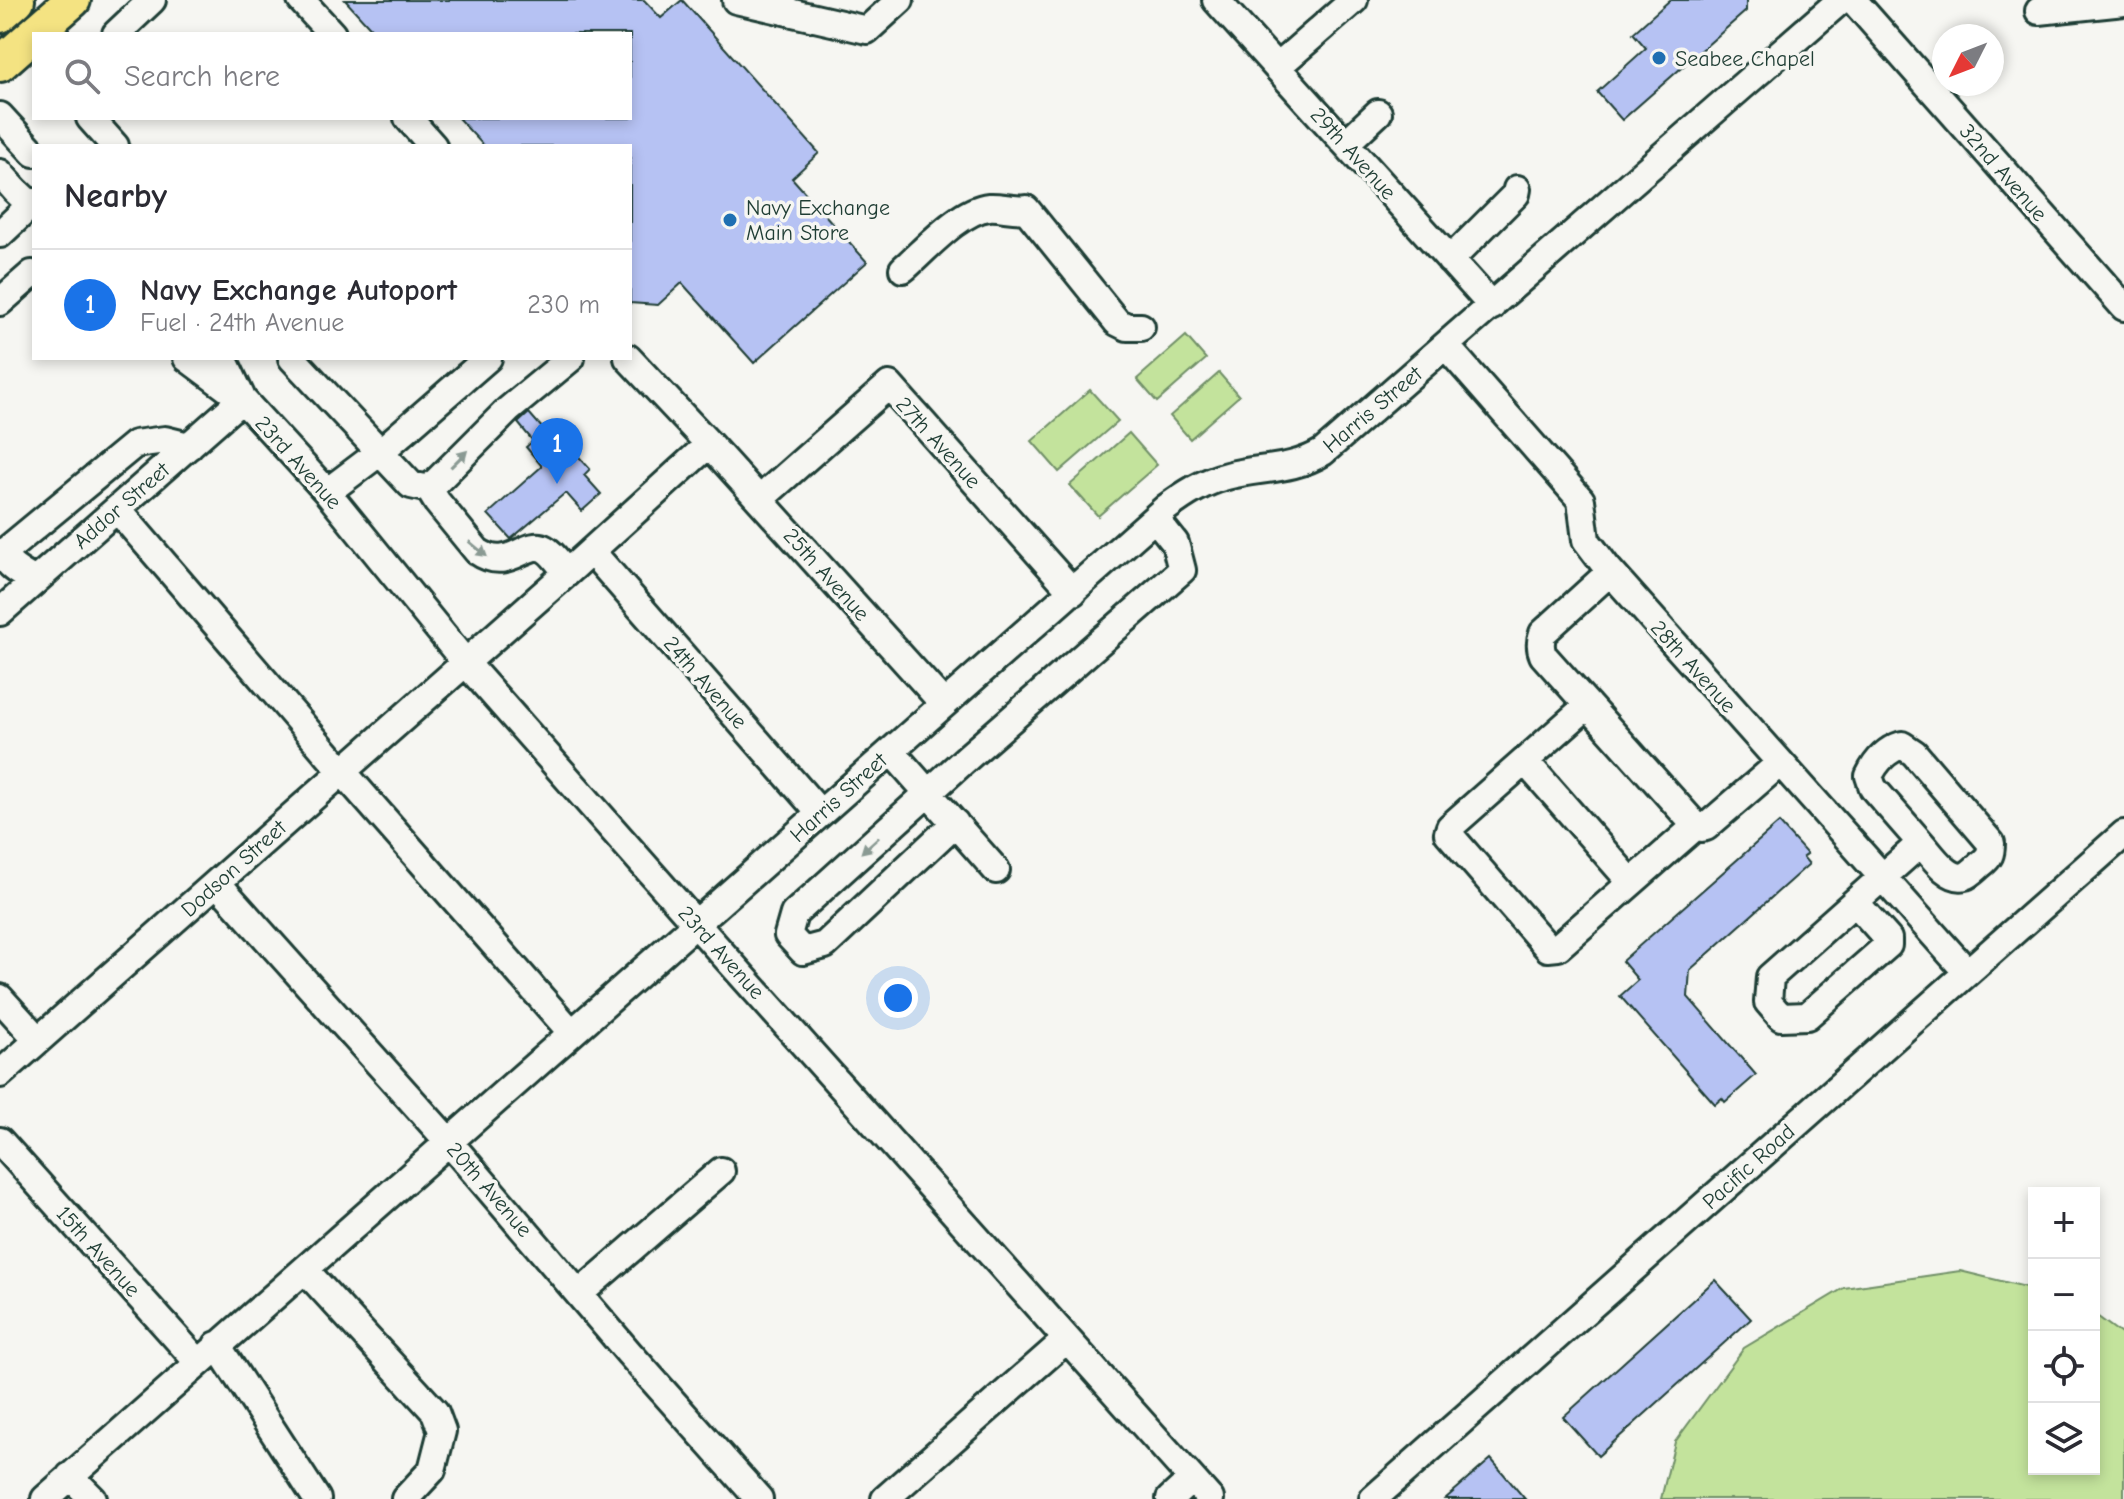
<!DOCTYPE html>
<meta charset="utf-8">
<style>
:root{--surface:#fff;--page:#f2f2f3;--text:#2b2b33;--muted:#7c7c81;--line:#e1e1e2;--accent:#1a73e8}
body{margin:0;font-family:"Comic Neue",sans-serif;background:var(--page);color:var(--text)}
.controls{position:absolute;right:24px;bottom:24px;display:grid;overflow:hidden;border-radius:0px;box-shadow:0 4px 12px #0003}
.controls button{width:72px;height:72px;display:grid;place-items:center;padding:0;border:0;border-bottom:2px solid var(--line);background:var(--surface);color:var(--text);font:40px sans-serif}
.compass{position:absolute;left:1932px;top:24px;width:72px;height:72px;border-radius:50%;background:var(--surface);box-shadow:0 4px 12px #0003;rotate:228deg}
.you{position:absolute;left:898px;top:998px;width:28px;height:28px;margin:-20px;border:6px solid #fff;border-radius:50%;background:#1a73e8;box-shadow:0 0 0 12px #1a73e833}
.badge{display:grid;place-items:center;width:52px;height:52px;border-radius:50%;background:var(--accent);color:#fff;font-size:26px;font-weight:700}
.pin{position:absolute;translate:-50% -66px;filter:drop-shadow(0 2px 4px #0008)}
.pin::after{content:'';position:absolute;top:42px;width:28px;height:24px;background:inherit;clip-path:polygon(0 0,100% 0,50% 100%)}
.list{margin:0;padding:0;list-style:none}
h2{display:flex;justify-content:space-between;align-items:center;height:104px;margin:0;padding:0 32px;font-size:34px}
h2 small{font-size:26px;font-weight:400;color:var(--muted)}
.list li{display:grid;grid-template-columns:52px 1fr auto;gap:24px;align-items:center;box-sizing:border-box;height:112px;padding:0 32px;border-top:2px solid var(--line)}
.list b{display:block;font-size:30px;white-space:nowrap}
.list p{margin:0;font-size:26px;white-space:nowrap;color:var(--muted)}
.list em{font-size:26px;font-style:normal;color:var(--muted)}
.icon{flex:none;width:44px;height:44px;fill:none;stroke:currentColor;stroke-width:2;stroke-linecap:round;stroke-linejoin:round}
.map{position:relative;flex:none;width:2124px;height:1499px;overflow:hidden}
.search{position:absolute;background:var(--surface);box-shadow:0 4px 12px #0003;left:32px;top:32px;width:600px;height:88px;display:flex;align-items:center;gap:20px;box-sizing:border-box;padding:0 28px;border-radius:0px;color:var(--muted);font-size:30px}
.panel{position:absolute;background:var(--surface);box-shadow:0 4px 12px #0003;left:32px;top:144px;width:600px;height:216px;border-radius:0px}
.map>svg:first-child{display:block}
.green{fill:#c3e39c;stroke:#719068;stroke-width:2}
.building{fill:#b6c2f3;stroke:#1f3d34;stroke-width:2}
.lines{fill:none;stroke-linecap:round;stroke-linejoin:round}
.minor-casing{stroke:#1f3d34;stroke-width:32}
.major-casing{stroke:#1f3d34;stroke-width:40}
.minor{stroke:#f6f6f2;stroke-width:26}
.major{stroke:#f4e382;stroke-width:34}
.oneway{fill:#8a9a93}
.poi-dot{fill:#1f6fb2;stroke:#f6f6f2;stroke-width:3}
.labels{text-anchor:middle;stroke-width:7;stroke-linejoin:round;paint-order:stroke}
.poi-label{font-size:22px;fill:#1f3d34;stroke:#f6f6f2;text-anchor:start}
.street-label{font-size:22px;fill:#1f3d34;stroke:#f6f6f2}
</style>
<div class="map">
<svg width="2124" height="1499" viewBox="0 0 2124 1499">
<rect width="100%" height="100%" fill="#f6f6f2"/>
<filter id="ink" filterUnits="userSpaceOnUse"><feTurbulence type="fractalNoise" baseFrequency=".0125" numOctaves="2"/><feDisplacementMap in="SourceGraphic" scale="16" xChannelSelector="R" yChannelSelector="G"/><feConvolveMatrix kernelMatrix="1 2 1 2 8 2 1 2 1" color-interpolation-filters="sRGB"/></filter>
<g filter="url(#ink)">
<!-- green -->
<path class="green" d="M 1186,336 L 1206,359 L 1157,402 L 1137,379 Z
M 1219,373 L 1239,396 L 1190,439 L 1170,416 Z
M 1090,390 L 1118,421 L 1059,472 L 1032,441 Z
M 1129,433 L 1157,465 L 1098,516 L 1070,485 Z
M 1960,1271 L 2034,1289 L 2034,1469 L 2094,1469 L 2094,1314 L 2124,1336 L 2124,1499 L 1661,1499 L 1675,1442 L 1744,1348 L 1844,1288 Z"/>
<!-- building -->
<path class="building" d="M 345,0 L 644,0 L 661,18 L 682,0 L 819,153 L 792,178 L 867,262 L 754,363 L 682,283 L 658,305 L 630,303 L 630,146 L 484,146 L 458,118 L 630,118 L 630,34 L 376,34 Z
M 1670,0 L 1746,0 L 1746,11 L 1622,120 L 1597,92 L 1646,48 L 1633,33 Z
M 529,413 L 565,454 L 571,448 L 590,469 L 584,475 L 601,494 L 582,511 L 567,494 L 564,494 L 511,539 L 488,514 L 541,467 L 541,465 L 526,447 L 533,441 L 518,423 Z
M 1779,823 L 1807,854 L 1803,857 L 1809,864 L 1690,970 L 1688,997 L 1756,1075 L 1725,1102 L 1722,1098 L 1715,1104 L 1620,996 L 1638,980 L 1622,961 Z
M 1715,1280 L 1751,1319 L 1598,1456 L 1563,1417 Z
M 1491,1459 L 1525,1499 L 1445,1499 Z"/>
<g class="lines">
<defs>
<path id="minor" d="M 301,0 L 332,34
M 736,0 L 867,30 L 900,0
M 1216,0 L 1492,306
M 1853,0 L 2124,307
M 2039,11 L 2124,2
M 116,34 L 152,0
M 1277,67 L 1354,0
M 0,116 L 34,153
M 90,118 L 115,146
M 408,118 L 433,146
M 1346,143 L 1378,113
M 0,173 L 15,190 L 34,208
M 0,234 L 34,202
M 1450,260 L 1516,194 L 1517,189
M 903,269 C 925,250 960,210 989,207 C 1001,206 1013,211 1026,209 L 1117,322 L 1127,327 L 1141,327
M 0,302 L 32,274
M 1446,346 L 1581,500 L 1586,540 L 1608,569 L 1967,972
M 187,358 L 242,399 L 327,492 L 465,662 L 696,924 L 1210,1499
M 223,358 L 241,396
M 292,358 L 411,485 L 429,489 L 508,410 L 571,358
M 628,358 L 709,444 L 944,704
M 429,489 L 437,502 L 477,551 C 509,574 526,538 545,549 C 553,553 561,566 567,573
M 327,492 L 380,452 L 488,358
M 760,499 L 889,385 L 1073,592
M 117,509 L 342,771 L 572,1033
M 591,551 L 820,813
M 1610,572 L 1543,633 C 1540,641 1540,648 1543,655 L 1696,826 L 1702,828 L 1706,827 L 1780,763
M 35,581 C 23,574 8,567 3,553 L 135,444 L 165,440 L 189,446
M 0,612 L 242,399
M 1588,705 L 1450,827 L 1448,833 L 1548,948 L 1558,947 L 1696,826
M 891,751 L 996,870
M 1525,761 L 1631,882
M 955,823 L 825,945 L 803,951 L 788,935 L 794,914 L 968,757 L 1182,570 L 1175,543 L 1155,518
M 217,883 L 449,1142 L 629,1353 L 759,1499
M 1855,902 L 1888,939 L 1888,945 L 1807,1016 L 1781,1017 L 1768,1002 L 1770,977 L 1921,843 L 1873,788 L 1869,776 C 1876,761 1886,750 1902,745 L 1914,753 L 1991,843 C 1991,854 1990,857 1981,864 C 1976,868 1971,874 1965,876 C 1948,881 1931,854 1921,843
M 0,998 L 38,1040
M 0,1074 L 567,573 L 709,444
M 0,1141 L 198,1362
M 305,1270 L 435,1412 L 442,1431 L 432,1470 L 405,1499
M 579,1294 L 721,1171
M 217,1345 L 317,1499
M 70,1476 L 93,1499
M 45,1499 L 1166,508 C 1185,494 1203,482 1227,476 C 1261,467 1292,471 1323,452 L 1841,0
M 885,1499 L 1067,1339
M 1170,1499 L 1192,1479
M 1373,1499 L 2124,834"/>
<path id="major" d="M 0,15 L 17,0
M 34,34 L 73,0
M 0,64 L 34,34"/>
</defs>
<!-- minor casing -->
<use href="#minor" class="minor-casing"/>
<!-- major casing -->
<use href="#major" class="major-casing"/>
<!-- minor -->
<use href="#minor" class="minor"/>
<!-- major -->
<use href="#major" class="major"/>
</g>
<!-- one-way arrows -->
<defs><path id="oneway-solid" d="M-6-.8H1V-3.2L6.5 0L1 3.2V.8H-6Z" transform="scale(2)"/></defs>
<g class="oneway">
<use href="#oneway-solid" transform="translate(459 459) rotate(-45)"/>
<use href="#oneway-solid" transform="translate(478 549) rotate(40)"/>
<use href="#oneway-solid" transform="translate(870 845) rotate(138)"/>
</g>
</g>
<!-- markers -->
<g class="poi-dot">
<circle cx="1659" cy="58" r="8"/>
<circle cx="730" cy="220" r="8"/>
</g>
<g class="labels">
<!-- poi labels -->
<g class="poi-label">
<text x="1675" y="66">Seabee Chapel</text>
<text x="746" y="215">Navy Exchange<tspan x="746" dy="25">Main Store</tspan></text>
</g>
<!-- street labels -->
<g class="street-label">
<text transform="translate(1354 153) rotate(48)" y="8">29th Avenue</text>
<text transform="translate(2004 172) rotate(49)" y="8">32nd Avenue</text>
<text transform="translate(1372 409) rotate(-40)" y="8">Harris Street</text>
<text transform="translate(939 442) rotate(48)" y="8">27th Avenue</text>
<text transform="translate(299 462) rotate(48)" y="8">23rd Avenue</text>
<text transform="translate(121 505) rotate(-41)" y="8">Addor Street</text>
<text transform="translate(827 574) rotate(48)" y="8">25th Avenue</text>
<text transform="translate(1694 666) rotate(48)" y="8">28th Avenue</text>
<text transform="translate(706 682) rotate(49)" y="8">24th Avenue</text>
<text transform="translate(838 797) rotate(-42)" y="8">Harris Street</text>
<text transform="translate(233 868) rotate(-42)" y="8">Dodson Street</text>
<text transform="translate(722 952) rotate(48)" y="8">23rd Avenue</text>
<text transform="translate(1748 1166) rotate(-42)" y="8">Pacific Road</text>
<text transform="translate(490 1189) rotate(49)" y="8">20th Avenue</text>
<text transform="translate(99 1251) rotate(48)" y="8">15th Avenue</text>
</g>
</g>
</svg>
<div class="controls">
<button>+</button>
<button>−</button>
<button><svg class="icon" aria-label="locate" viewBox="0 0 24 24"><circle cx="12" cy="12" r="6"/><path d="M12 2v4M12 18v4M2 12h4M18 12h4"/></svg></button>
<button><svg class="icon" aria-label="layers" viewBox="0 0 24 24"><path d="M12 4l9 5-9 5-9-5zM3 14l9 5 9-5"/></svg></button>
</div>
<svg class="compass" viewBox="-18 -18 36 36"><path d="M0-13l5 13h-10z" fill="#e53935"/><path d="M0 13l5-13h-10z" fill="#7c7c81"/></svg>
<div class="you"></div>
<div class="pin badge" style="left:557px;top:484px">1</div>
<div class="search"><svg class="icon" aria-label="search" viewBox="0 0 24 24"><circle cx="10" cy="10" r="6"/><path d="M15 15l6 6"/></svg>Search here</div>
<section class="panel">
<h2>Nearby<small></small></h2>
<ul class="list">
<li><span class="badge">1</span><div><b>Navy Exchange Autoport</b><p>Fuel · 24th Avenue</p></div><em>230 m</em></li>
</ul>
</section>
</div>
